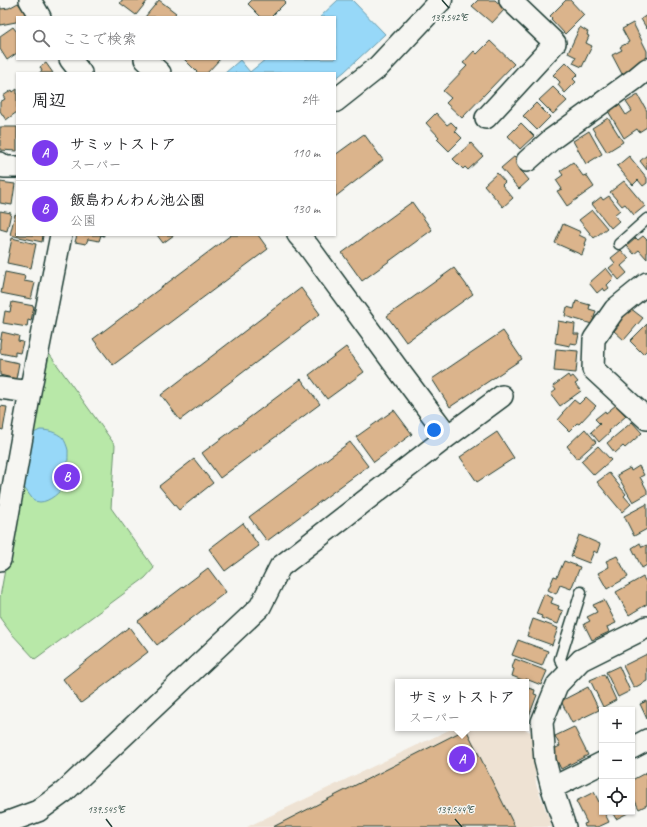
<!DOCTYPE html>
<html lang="ja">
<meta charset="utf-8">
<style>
:root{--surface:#fff;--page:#f2f2f2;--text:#202124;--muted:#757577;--line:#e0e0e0;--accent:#7c3aed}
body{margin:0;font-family:Caveat,"Klee One",sans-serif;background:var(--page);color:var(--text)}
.controls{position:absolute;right:12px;bottom:12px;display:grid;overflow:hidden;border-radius:0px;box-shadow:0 1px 3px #0004}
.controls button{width:36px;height:36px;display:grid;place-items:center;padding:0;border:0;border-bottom:1px solid var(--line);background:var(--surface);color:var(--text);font:20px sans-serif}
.you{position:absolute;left:434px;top:430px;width:14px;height:14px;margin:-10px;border:3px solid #fff;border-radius:50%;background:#1a73e8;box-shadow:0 0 0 6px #1a73e833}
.badge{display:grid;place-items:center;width:26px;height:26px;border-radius:50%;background:var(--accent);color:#fff;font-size:13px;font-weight:700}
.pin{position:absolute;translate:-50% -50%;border:2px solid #fff;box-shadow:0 1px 4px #0006}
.popup{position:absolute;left:395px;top:679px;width:134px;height:52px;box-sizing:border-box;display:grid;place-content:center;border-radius:0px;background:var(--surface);filter:drop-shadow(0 1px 3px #0005);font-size:13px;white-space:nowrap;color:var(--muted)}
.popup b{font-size:15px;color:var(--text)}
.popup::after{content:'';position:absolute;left:50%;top:100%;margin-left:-8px;border:8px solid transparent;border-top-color:var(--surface)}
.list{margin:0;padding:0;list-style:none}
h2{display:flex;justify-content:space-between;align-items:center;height:52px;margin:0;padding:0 16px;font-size:17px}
h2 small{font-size:13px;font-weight:400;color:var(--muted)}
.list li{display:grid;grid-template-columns:26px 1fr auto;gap:12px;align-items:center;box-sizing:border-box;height:56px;padding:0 16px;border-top:1px solid var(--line)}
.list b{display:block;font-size:15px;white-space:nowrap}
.list p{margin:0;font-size:13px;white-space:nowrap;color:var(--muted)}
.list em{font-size:13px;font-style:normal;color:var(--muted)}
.icon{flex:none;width:22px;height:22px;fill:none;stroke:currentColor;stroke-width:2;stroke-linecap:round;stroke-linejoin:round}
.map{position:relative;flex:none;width:647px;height:827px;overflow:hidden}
.search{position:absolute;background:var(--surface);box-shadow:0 1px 3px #0004;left:16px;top:16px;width:320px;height:44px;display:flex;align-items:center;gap:10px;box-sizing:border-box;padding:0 14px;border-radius:0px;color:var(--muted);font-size:15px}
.panel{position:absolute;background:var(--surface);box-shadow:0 1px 3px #0004;left:16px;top:72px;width:320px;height:164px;border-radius:0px}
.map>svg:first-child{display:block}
.built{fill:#eee2d3}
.green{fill:#b8e8a8;stroke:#6c926e}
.water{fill:#97d8f8;stroke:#679aaa}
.building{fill:#dbb48c;stroke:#1f3d34}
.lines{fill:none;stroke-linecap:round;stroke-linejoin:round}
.lane-casing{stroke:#1f3d34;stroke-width:13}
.street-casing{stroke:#1f3d34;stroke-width:24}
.secondary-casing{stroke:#1f3d34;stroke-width:25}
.lane{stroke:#f6f6f2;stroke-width:10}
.street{stroke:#f6f6f2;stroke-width:21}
.secondary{stroke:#f6f6f2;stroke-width:22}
.ticks{fill:none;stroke:#1f3d34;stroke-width:1.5}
.ticks-label{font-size:10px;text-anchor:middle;fill:#1f3d34;stroke:#f6f6f2;stroke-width:3;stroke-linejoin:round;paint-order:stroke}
</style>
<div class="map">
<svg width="647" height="827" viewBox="0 0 647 827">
<rect width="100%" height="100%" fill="#f6f6f2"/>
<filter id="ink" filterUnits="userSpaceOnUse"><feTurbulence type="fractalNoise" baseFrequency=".025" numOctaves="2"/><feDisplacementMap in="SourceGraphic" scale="8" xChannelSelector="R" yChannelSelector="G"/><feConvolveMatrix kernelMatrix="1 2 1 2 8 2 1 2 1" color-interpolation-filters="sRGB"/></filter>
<g filter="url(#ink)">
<!-- built -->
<path class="built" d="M 453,728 L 523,728 L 534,734 L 536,784 L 552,827 L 247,827 Z"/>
<!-- green -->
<path class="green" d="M 45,348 L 115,445 L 111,508 L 154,568 L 145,578 L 35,659 L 11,633 L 0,618 L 0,597 Z"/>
<!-- water -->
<path class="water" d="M 338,0 L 352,0 L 385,34 L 344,72 L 335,79 L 335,73 L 225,73 L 240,60 L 250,72 L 266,59 L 335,59 L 335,17 L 320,17 Z
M 40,430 C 48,430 56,432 63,438 C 65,441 67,446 68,450 C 68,457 68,478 65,484 C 61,492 49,502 40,502 C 38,502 36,501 34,501 L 23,486 L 32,434 Z"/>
<!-- building -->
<path class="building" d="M 122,0 L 148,0 L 136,15 L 120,3 Z
M 159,0 L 176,13 L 172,17 L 145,17 Z
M 252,0 L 284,0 L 286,2 L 271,17 L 261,17 L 248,4 Z
M 478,0 L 495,0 L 505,9 L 492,23 L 472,6 Z
M 566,0 L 570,0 L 584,15 L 565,34 L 551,19 L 552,18 L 550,16 Z
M 18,3 L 26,14 L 22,17 L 17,17 L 17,21 L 16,22 L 0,25 L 0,6 L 1,9 L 9,8 Z
M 647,15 L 647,29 L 641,19 Z
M 633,23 L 647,51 L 647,61 L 622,74 L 612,55 L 622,50 L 620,47 L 629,42 L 622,29 Z
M 13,27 L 17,32 L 17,53 L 7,60 L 0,49 L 0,36 Z
M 580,27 L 588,32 L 587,35 L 589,36 L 586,43 L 592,46 L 582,67 L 573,63 L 576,57 L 568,53 Z
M 490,41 L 514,64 L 462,118 L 446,103 L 451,98 L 443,91 L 467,66 L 463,63 L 474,51 L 477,54 Z
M 184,59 L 220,59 L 207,73 L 198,73 Z
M 566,62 L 578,74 L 573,79 L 576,82 L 565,93 L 558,85 L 560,82 L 553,75 Z
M 46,63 L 53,73 L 39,73 L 42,71 L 40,67 Z
M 553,87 L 567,101 L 553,114 L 539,100 Z
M 17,89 L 17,112 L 6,120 L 0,111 L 0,102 L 5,99 L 3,96 L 12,90 L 13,92 Z
M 638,95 L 647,111 L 647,127 L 639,132 L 637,129 L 624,138 L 608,111 L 619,104 L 626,115 L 632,111 L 626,102 Z
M 536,103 L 550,117 L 537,130 L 523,116 Z
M 436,113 L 447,125 L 451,122 L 457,128 L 455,131 L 462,138 L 449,151 L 437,139 L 439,137 L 426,123 Z
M 608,118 L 623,142 L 607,152 L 592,128 Z
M 521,123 L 534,136 L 520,149 L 508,136 Z
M 0,127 L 17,127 L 17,151 L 0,150 Z
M 589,131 L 602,154 L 586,164 L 573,141 Z
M 364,134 L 383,160 L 335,197 L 335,155 Z
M 471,143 L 483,156 L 468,170 L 465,167 L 463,169 L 453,159 Z
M 647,155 L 647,170 L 640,161 Z
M 515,156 L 522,166 L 519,168 L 529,180 L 519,189 L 501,168 Z
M 629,156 L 647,178 L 647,183 L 643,186 L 638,180 L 633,185 L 617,166 Z
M 573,162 L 583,176 L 586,175 L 594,187 L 567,206 L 557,191 L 562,189 L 556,180 L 563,175 L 560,171 Z
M 497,173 L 505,182 L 502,185 L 513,198 L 503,207 L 484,185 Z
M 624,181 L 645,206 L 634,215 L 625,204 L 622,206 L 610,192 Z
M 0,182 L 15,184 L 12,205 L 0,203 Z
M 609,196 L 620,210 L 614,215 L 619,221 L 611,228 L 592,204 L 601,197 L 603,200 Z
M 412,202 L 432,230 L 362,281 L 342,253 Z
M 592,210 L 607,228 L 594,238 L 579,220 Z
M 0,211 L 11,213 L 7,231 L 0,229 Z
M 15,214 L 17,215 L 17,235 L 43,235 L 42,242 L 10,235 Z
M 563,224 L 581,232 L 579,235 L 587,239 L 585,244 L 586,244 L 582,255 L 555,243 Z
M 77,235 L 104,235 L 104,236 L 101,235 L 99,241 L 88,239 L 86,244 L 75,242 Z
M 157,235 L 174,235 L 163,243 Z
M 231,235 L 258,235 L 268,249 L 113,365 L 93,339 Z
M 643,236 L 647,240 L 647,259 L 639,250 L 634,254 L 627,246 L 636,238 L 638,240 Z
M 12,238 L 36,244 L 31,268 L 7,263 Z
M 621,250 L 629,259 L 621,266 L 627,273 L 619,280 L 609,268 L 615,263 L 611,258 Z
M 454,268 L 473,294 L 406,342 L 387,316 Z
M 606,268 L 614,278 L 607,285 L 609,288 L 605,291 L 603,288 L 597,293 L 589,283 Z
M 5,272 L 25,276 L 24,281 L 35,283 L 31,299 L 1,293 Z
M 301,288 L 320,314 L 180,420 L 161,395 Z
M 576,301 L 590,305 L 589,309 L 596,311 L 592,324 L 565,316 L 567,307 L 574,309 Z
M 12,302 L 34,306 L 31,321 L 28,320 L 27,327 L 3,323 L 5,311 L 10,312 Z
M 630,308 L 643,318 L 624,340 L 614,331 L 619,325 L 617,324 Z
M 558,321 L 575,324 L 574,334 L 579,334 L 577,344 L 570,343 L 570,346 L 555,343 Z
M 647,324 L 647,350 L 643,354 L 630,341 Z
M 503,331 L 522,359 L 450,407 L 432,379 Z
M 2,332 L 19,336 L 18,341 L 23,342 L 20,353 L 15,352 L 15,356 L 0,353 L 0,343 Z
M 346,347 L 364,372 L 327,399 L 309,375 Z
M 556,349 L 578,351 L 576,373 L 554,371 Z
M 0,359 L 19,363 L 16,379 L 0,375 Z
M 568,375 L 570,378 L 573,376 L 578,382 L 575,384 L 581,391 L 560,406 L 551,394 L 556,390 L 553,386 Z
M 301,379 L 320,404 L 220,478 L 202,453 Z
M 586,397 L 596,406 L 579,424 L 577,423 L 569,431 L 558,420 L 563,414 L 562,413 L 574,400 L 579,404 Z
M 616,405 L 626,416 L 609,431 L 610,432 L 599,442 L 591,432 L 600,424 L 595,419 L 605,411 L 606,413 Z
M 0,406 L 7,407 L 3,430 L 0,429 Z
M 394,410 L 412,434 L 374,462 L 356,437 Z
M 632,422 L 642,433 L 625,448 L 623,446 L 615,453 L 607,443 Z
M 585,429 L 596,442 L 577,459 L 567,446 Z
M 497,432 L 514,458 L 477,482 L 460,457 Z
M 350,442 L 368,466 L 267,541 L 249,517 Z
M 598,446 L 611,460 L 594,475 L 581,461 Z
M 194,459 L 213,483 L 179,510 L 159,486 Z
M 639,466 L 644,475 L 640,477 L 647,490 L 647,494 L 633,502 L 617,475 L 630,468 L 631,471 Z
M 609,473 L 626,494 L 624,496 L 631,504 L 622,512 L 597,482 Z
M 647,504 L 647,529 L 634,536 L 624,516 Z
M 243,523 L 259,546 L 225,571 L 209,549 Z
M 579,535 L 600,544 L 597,553 L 594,551 L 589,563 L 571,556 Z
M 640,543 L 642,547 L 647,545 L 647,565 L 642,568 L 632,548 Z
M 617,556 L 628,577 L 607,589 L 598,573 L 609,567 L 606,561 Z
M 564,561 L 580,567 L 571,589 L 560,585 L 556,594 L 548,590 L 554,576 L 557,577 Z
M 208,568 L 226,592 L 157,645 L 138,621 Z
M 643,577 L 647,584 L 647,604 L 629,615 L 616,592 Z
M 544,594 L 553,598 L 551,603 L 559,606 L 558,609 L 563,611 L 558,624 L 541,618 L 542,616 L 536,614 Z
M 604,600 L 616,623 L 607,627 L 609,632 L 592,640 L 584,624 L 590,621 L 587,617 L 597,612 L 593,605 Z
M 533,619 L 558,628 L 552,645 L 527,636 Z
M 129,627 L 148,652 L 81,703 L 63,679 Z
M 518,640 L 548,651 L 542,666 L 512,655 Z
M 647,654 L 647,681 L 634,688 L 623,666 Z
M 515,659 L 547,671 L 541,685 L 526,679 L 525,681 L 512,676 L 514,669 L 512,668 Z
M 619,666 L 630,691 L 618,697 L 606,672 Z
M 604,674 L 616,700 L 603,707 L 590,680 Z
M 588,687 L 599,710 L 572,723 L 561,701 Z
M 528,688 L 535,690 L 534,694 L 537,695 L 526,724 L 526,690 L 528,691 Z
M 647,701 L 647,719 L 640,704 Z
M 574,727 L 588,755 L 561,769 L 552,750 L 560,746 L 555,736 Z
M 466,729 L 515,827 L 273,827 Z
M 647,772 L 647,805 L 639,809 L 632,795 L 632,780 Z
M 594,792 L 602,808 L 602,812 L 604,812 L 609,822 L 598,827 L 585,827 L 584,824 L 587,823 L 576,801 Z
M 612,812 L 630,812 L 616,819 Z"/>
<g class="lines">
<defs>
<path id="lane" d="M 619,244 L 647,219
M 568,674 L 560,659 L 581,592"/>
<path id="street" d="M 30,0 L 40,17
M 70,59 L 81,73
M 145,59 L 160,73
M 486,118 L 555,43 L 510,0
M 527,161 L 552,139 L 635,79 L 647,69
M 0,163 L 4,167 L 17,167
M 647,283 L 615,309 L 594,339 L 593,369 L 647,419
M 0,388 L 30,392
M 448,436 L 502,396
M 0,560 L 30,392 L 61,235
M 632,748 L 647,740
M 552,788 L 602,763
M 0,825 L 38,811 L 64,792 L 260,607 L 280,567 L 448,436 L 403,376 L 308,246 L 298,235
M 565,827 L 552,788 L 545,761 L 542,722 L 557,685 L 581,660 L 647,627"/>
<path id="secondary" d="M 335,101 L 378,67 L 441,0"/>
</defs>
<!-- lane casing -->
<use href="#lane" class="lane-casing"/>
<!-- street casing -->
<use href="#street" class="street-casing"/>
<!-- secondary casing -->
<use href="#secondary" class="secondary-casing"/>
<!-- lane -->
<use href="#lane" class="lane"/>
<!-- street -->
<use href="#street" class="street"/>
<!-- secondary -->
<use href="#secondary" class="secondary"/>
</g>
</g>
<!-- ticks -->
<path class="ticks" d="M 442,0 L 449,8M 106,819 L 112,827M 455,819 L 462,827"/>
<g class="ticks-label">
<text x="449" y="21">139.542°E</text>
<text x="106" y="813">139.545°E</text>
<text x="455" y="813">139.544°E</text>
</g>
</svg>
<div class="controls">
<button>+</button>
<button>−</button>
<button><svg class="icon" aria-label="locate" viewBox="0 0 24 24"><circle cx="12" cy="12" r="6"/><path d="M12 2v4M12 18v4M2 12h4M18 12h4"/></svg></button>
</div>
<div class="you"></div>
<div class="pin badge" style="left:462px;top:759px">A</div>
<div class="popup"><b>サミットストア</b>スーパー</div>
<div class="pin badge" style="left:67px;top:477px">B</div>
<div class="search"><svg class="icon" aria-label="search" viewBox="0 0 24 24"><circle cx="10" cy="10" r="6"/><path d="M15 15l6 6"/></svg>ここで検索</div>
<section class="panel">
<h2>周辺<small>2件</small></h2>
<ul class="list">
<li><span class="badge">A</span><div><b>サミットストア</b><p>スーパー</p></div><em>110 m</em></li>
<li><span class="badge">B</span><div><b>飯島わんわん池公園</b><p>公園</p></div><em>130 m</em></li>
</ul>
</section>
</div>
